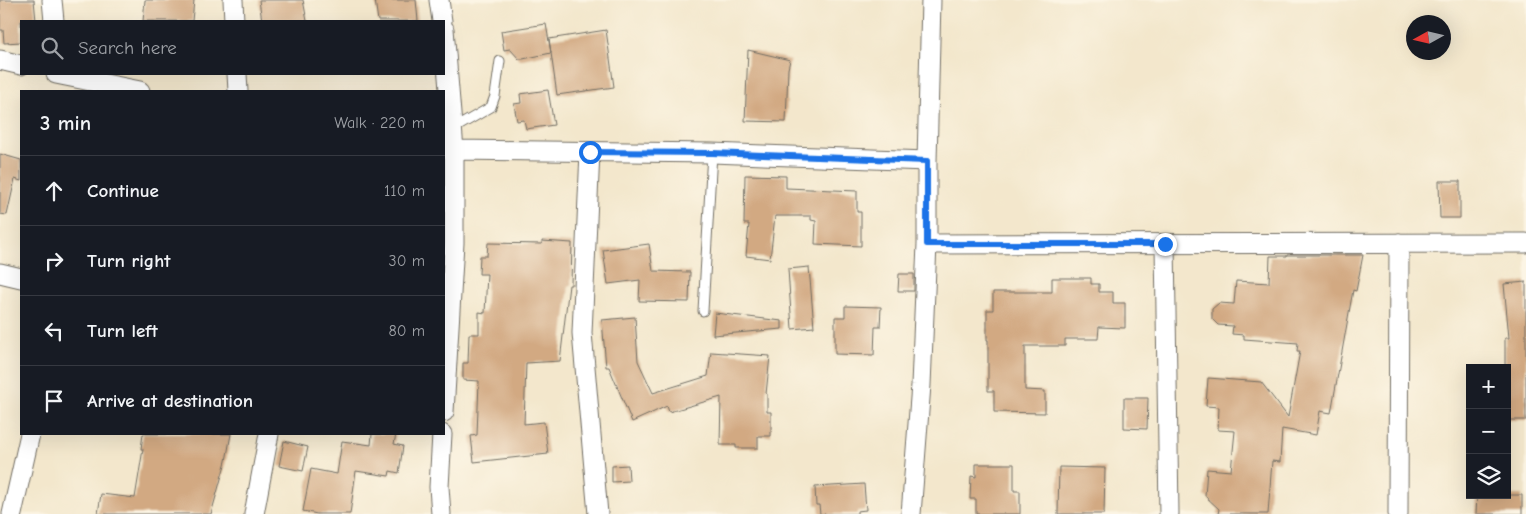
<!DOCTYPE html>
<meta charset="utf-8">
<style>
:root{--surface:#171b24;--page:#20242c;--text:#f1f3f6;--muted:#9ea1a6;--line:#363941}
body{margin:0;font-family:"Comic Neue",sans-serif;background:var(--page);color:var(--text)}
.controls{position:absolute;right:15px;bottom:15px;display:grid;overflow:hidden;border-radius:0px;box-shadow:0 5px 20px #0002}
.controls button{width:45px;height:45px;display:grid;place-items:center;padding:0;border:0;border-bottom:1px solid var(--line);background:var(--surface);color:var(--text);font:25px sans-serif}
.compass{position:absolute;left:1406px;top:15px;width:45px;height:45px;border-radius:50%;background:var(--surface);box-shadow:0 5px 20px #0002;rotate:262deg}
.stop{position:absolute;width:15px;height:15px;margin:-11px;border:4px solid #1a73e8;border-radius:50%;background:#fff}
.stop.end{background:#1a73e8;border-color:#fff;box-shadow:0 1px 5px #0008}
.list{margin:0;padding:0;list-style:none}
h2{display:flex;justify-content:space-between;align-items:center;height:65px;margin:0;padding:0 20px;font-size:21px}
h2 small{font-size:16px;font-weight:400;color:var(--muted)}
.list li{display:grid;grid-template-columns:32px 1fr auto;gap:15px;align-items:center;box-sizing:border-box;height:70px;padding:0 20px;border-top:1px solid var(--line)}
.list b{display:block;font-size:19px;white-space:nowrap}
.list em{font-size:16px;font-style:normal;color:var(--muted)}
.icon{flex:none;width:28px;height:28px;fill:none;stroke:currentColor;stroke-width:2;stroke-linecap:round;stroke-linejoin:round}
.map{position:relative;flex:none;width:1526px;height:514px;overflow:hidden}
.search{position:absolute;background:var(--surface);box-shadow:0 5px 20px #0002;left:20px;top:20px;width:425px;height:55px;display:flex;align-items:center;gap:12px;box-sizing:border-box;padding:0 18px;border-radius:0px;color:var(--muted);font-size:19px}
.panel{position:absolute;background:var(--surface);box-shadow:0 5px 20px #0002;left:20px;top:90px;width:425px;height:345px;border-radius:0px}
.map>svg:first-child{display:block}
.building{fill:#d2a982}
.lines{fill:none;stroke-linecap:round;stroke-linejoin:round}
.service-casing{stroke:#716d63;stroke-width:11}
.minor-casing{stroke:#716d63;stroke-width:21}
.service{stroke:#fff;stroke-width:9}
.minor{stroke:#fff;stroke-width:19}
.route{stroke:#1a73e8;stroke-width:6}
</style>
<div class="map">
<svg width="1526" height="514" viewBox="0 0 1526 514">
<rect width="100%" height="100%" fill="#fcf5e5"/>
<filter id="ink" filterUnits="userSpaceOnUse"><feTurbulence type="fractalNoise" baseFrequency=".02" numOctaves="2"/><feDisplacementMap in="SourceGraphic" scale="10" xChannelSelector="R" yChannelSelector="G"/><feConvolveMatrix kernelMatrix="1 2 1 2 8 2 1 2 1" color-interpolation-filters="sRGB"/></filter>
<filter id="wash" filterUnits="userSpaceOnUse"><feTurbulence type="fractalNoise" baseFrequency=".0096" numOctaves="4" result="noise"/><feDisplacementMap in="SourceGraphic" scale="20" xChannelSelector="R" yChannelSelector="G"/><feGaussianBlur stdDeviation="1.12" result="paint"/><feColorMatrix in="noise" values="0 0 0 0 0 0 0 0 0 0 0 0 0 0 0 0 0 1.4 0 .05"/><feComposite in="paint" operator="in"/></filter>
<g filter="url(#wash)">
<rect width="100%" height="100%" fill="#f3e7cc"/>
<g id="blocks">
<!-- building -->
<path class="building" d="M 0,0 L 34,0 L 36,21 L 21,21 L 21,42 L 4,43 L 3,30 L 0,30 Z
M 145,0 L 194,0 L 192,21 L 143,21 Z
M 259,0 L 303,0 L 307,21 L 262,21 Z
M 375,0 L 416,0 L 418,21 L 378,21 Z
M 546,24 L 551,53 L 549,39 L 606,30 L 614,87 L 557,95 L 551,53 L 523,59 L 519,59 L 510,49 L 504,50 L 501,31 Z
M 748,50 L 790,60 L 788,69 L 786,122 L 745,121 Z
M 548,90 L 554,125 L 526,129 L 524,120 L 517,121 L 514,104 L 521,103 L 520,94 Z
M 0,154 L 21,160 L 21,181 L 15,179 L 7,215 L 0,214 Z
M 745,175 L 786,176 L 786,188 L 857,191 L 857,212 L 861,212 L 861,246 L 815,244 L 816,221 L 811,220 L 811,216 L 775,216 L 770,259 L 746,256 L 749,224 L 744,224 Z
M 1439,181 L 1460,181 L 1460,218 L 1440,218 Z
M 542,241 L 572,243 L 571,285 L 569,285 L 560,361 L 526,363 L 524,424 L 544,422 L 548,454 L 474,462 L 471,436 L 477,435 L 479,381 L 463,380 L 463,363 L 468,363 L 469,334 L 479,334 L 479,312 L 485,313 L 487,274 L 479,274 L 480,256 L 487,256 L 488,243 L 542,244 Z
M 649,244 L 653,271 L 690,272 L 689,302 L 639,301 L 640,280 L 608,284 L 603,250 Z
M 1287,255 L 1363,255 L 1356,291 L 1353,290 L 1331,413 L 1320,411 L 1316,435 L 1282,429 L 1280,462 L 1272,461 L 1268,514 L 1218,514 L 1219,509 L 1205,496 L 1207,469 L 1231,471 L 1235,431 L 1218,430 L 1219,407 L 1206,406 L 1208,378 L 1261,382 L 1288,417 L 1300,351 L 1297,351 L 1298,343 L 1244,339 L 1244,335 L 1232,334 L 1233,326 L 1218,325 L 1212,319 L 1212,309 L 1219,303 L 1234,304 L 1236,281 L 1269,283 L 1270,256 L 1287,256 Z
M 809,267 L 814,327 L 792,329 L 788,269 Z
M 899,274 L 914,274 L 914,291 L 898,291 Z
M 1052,278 L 1091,278 L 1091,284 L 1099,284 L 1099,292 L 1113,292 L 1113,303 L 1125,303 L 1125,328 L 1099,327 L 1098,339 L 1065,339 L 1065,346 L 1025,346 L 1025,390 L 1045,391 L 1045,413 L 994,412 L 994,391 L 988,391 L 988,340 L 987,340 L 987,310 L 993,310 L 993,292 L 1052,292 Z
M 1526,282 L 1526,420 L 1507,420 L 1507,368 L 1505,368 L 1505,338 L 1509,338 L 1504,284 Z
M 845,306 L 881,307 L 880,327 L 875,327 L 874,355 L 835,354 L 835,317 L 845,317 Z
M 715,313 L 782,321 L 782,329 L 713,335 Z
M 635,317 L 638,361 L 653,393 L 708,376 L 711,352 L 770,356 L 766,394 L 767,394 L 767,412 L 771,412 L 771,436 L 758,436 L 758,448 L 736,448 L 736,445 L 720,445 L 721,397 L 669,412 L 667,406 L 632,422 L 609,367 L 606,367 L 602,320 Z
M 1124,398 L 1148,398 L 1147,429 L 1124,428 Z
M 143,434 L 231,434 L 226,461 L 211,514 L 98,514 L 101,494 L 135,498 L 143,449 L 141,449 Z
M 372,434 L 396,434 L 394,444 L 403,446 L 399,473 L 390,471 L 389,476 L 356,471 L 350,514 L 317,514 L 303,511 L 311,469 L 337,474 L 342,441 L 371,445 Z
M 284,441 L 308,447 L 303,471 L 279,466 Z
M 976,464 L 1014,464 L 1014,491 L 1020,491 L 1020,514 L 976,514 L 976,499 L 970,499 L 971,476 L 976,477 Z
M 628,465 L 629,481 L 612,482 L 612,466 Z
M 1059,467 L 1105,468 L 1104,514 L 1058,514 Z
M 864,484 L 866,510 L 857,511 L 857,514 L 820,514 L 819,505 L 816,505 L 815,487 Z
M 1477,495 L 1522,495 L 1522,514 L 1476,514 Z"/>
</g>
</g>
<g filter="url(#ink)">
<use href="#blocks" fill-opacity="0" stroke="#716d63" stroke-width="1"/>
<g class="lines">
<defs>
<path id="service" d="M 453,129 L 491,107 L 495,96 L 500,61
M 703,311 L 712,153"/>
<path id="minor" d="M 52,0 L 54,21
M 233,0 L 234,21
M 439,0 L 442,21
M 444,29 L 454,150 L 454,243 L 444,412
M 0,60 L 21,65
M 56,74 L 140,91
M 237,74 L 238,91
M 444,148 L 454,150 L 712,153 L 927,161
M 590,152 L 582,333 L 598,514
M 927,244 L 1526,243
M 1165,244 L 1169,514
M 0,273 L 21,278
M 12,514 L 30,434
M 254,514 L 269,434
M 441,514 L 439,487 L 442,434
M 911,514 L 921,385 L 927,244 L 927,161 L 931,0
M 1398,514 L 1399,243"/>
</defs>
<!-- service casing -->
<use href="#service" class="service-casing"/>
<!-- minor casing -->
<use href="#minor" class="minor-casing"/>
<!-- service -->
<use href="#service" class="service"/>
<!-- minor -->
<use href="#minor" class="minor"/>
</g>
</g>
<g class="lines" filter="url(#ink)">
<!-- route -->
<path class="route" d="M 590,152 L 712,153 L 927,161 L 927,244 L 1165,244"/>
</g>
</svg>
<div class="controls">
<button>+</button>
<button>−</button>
<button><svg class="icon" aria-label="layers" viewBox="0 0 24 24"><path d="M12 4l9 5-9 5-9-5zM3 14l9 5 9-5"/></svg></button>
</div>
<svg class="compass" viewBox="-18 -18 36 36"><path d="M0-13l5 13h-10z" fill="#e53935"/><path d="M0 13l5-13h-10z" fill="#9ea1a6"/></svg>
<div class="stop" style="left:590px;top:152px"></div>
<div class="stop end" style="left:1165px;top:244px"></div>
<div class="search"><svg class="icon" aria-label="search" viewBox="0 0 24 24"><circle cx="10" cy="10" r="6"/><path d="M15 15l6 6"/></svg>Search here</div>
<section class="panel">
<h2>3 min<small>Walk · 220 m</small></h2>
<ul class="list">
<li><svg class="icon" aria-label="ahead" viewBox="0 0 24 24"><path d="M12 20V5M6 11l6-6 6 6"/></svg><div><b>Continue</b></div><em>110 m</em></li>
<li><svg class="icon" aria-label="right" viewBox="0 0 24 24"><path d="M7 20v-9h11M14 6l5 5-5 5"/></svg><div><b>Turn right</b></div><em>30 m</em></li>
<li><svg class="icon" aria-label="left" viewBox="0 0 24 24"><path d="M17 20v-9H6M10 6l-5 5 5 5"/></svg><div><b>Turn left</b></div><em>80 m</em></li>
<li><svg class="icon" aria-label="arrive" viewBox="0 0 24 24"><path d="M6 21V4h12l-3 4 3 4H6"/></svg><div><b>Arrive at destination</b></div></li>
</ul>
</section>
</div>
